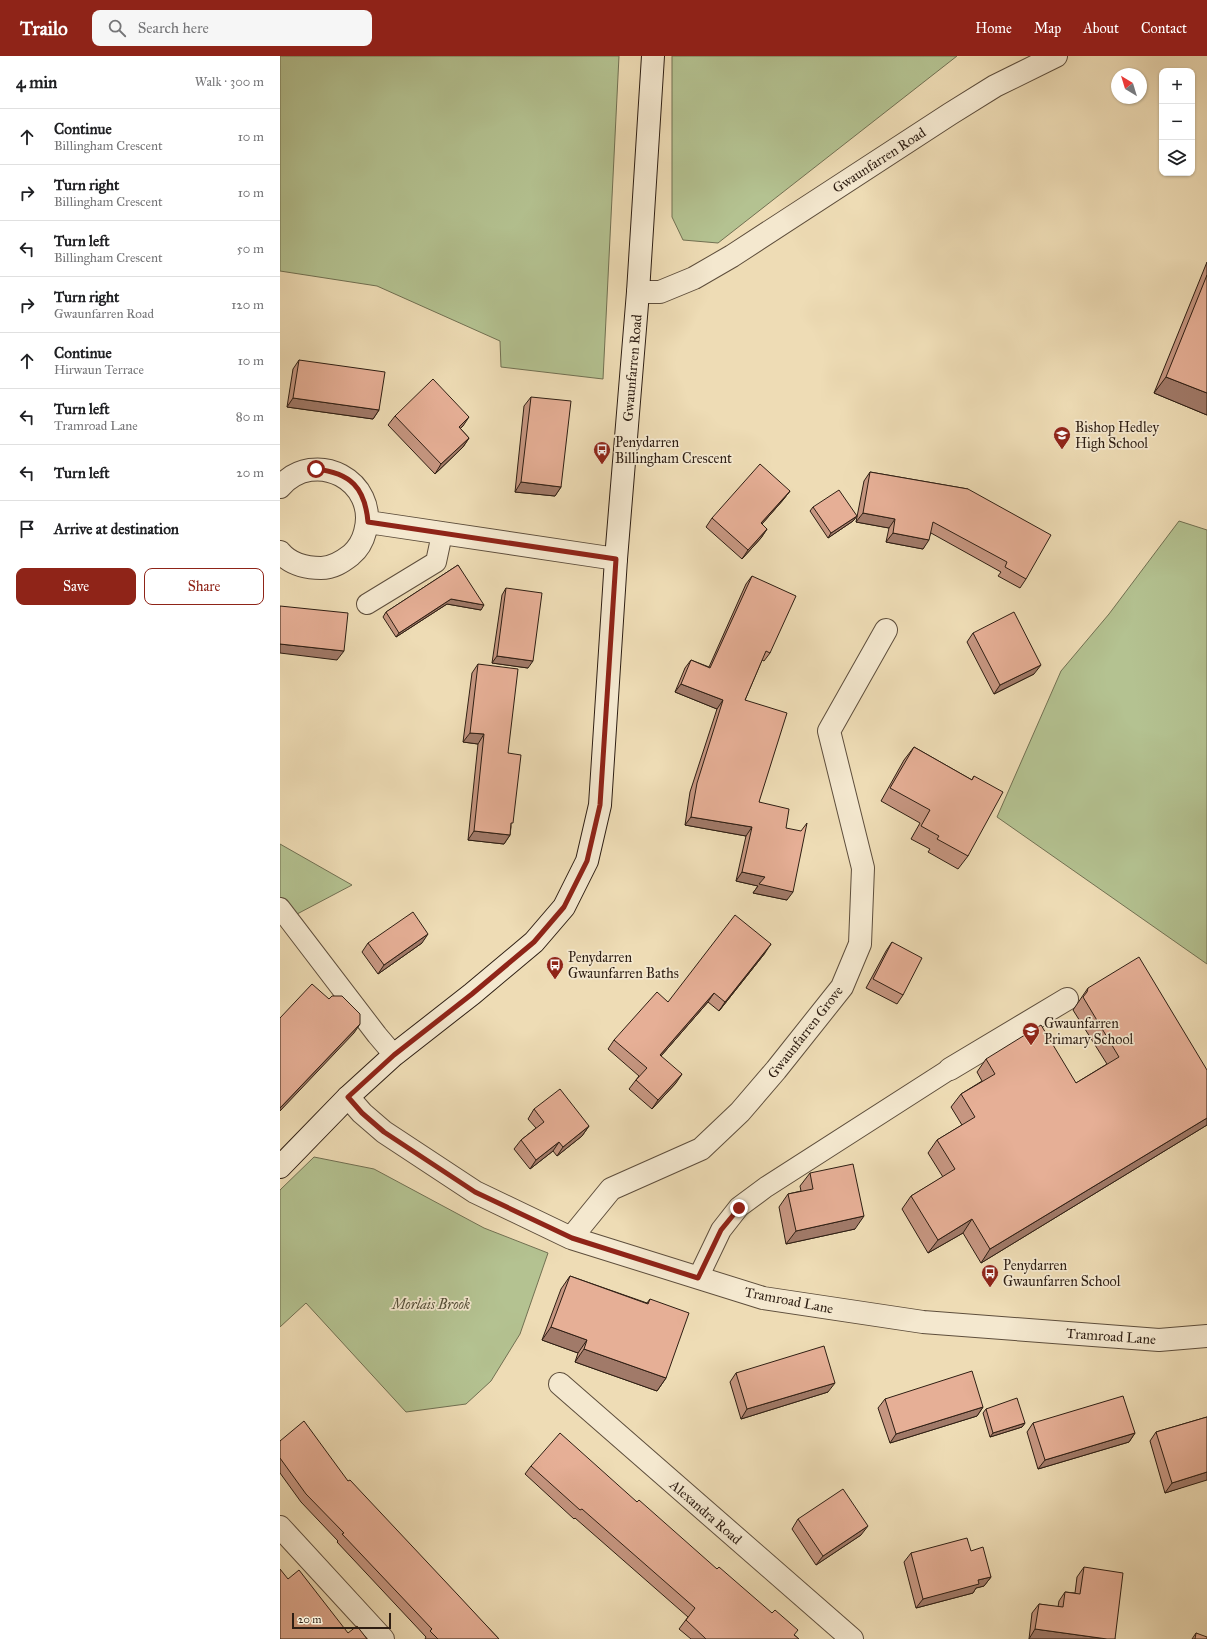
<!DOCTYPE html>
<meta charset="utf-8">
<style>
:root{--surface:#fff;--page:#f6f6f6;--text:#202124;--muted:#757577;--line:#e0e0e0;--accent:#8f2418}
body{margin:0;font-family:"IM FELL Great Primer",serif;background:var(--page);color:var(--text)}
.controls{position:absolute;right:12px;top:12px;display:grid;overflow:hidden;border-radius:8px;box-shadow:0 1px 3px #0004}
.controls button{width:36px;height:36px;display:grid;place-items:center;padding:0;border:0;border-bottom:1px solid var(--line);background:var(--surface);color:var(--text);font:20px sans-serif}
.compass{position:absolute;left:831px;top:12px;width:36px;height:36px;border-radius:50%;background:var(--surface);box-shadow:0 1px 3px #0004;rotate:322deg}
.scale{position:absolute;left:12px;bottom:10px;width:99px;box-sizing:border-box;padding-left:4px;border:2px solid #2e1e13;border-top:0;font-size:11px;line-height:14px;white-space:nowrap;color:#2e1e13;-webkit-text-stroke:3px #f4e8cf;paint-order:stroke}
.stop{position:absolute;width:12px;height:12px;margin:-9px;border:3px solid #8f2418;border-radius:50%;background:#fff}
.stop.end{background:#8f2418;border-color:#fff;box-shadow:0 1px 4px #0008}
.list{margin:0;padding:0;list-style:none}
h2{display:flex;justify-content:space-between;align-items:center;height:52px;margin:0;padding:0 16px;font-size:17px}
h2 small{font-size:13px;font-weight:400;color:var(--muted)}
.list li{display:grid;grid-template-columns:26px 1fr auto;gap:12px;align-items:center;box-sizing:border-box;height:56px;padding:0 16px;border-top:1px solid var(--line)}
.list b{display:block;font-size:15px;white-space:nowrap}
.list p{margin:0;font-size:13px;white-space:nowrap;color:var(--muted)}
.list em{font-size:13px;font-style:normal;color:var(--muted)}
.actions{display:flex;gap:8px;padding:12px 16px}
.actions a{flex:1;padding:9px 0;border:1px solid var(--accent);border-radius:8px;text-align:center;font-size:14px;color:var(--accent)}
.actions .main{background:var(--accent);color:#fff}
.icon{flex:none;width:22px;height:22px;fill:none;stroke:currentColor;stroke-width:2;stroke-linecap:round;stroke-linejoin:round}
.map{position:relative;flex:none;width:927px;height:1583px;overflow:hidden}
header{display:flex;align-items:center;gap:24px;box-sizing:border-box;height:56px;padding:0 20px;background:var(--accent);color:#fff}
header strong{font-size:19px}
nav{display:flex;gap:22px;margin-inline-start:auto;font-size:14px}
.search{width:280px;height:36px;background:var(--page);display:flex;align-items:center;gap:10px;box-sizing:border-box;padding:0 14px;border-radius:8px;color:var(--muted);font-size:15px}
main{display:flex}
aside{flex:1;background:var(--surface)}
.map>svg:first-child{display:block}
.green{fill:#b4c291;stroke:#717052}
.lines{fill:none;stroke-linecap:round;stroke-linejoin:round}
.lane-casing{stroke:#5e4e3c;stroke-width:22}
.street-casing{stroke:#5e4e3c;stroke-width:24}
.secondary-casing{stroke:#2e1e13;stroke-width:24}
.lane{stroke:#f4e8cf;stroke-width:20}
.street{stroke:#f4e8cf;stroke-width:22}
.secondary{stroke:#f4e8cf;stroke-width:22}
.wall{fill:#c69681;stroke:#2e1e13}
.shaded-wall{fill:#a17a69;stroke:#2e1e13}
.building{fill:#e6af96;stroke:#2e1e13}
.route{stroke:#8f2418;stroke-width:5}
.labels{text-anchor:middle;stroke-width:3.5;stroke-linejoin:round;paint-order:stroke}
.street-label{font-size:14px;fill:#2e1e13;stroke:#f4e8cf}
.poi-label{font-size:14px;fill:#2e1e13;stroke:#f4e8cf;text-anchor:start}
.park-label{font-size:14px;font-style:italic;fill:#564f39;stroke:#f4e8cf}
</style>
<header>
<strong>Trailo</strong>
<div class="search"><svg class="icon" aria-label="search" viewBox="0 0 24 24"><circle cx="10" cy="10" r="6"/><path d="M15 15l6 6"/></svg>Search here</div>
<nav><a>Home</a><a>Map</a><a>About</a><a>Contact</a></nav>
</header>
<main>
<aside>
<h2>4 min<small>Walk · 300 m</small></h2>
<ul class="list">
<li><svg class="icon" aria-label="ahead" viewBox="0 0 24 24"><path d="M12 20V5M6 11l6-6 6 6"/></svg><div><b>Continue</b><p>Billingham Crescent</p></div><em>10 m</em></li>
<li><svg class="icon" aria-label="right" viewBox="0 0 24 24"><path d="M7 20v-9h11M14 6l5 5-5 5"/></svg><div><b>Turn right</b><p>Billingham Crescent</p></div><em>10 m</em></li>
<li><svg class="icon" aria-label="left" viewBox="0 0 24 24"><path d="M17 20v-9H6M10 6l-5 5 5 5"/></svg><div><b>Turn left</b><p>Billingham Crescent</p></div><em>50 m</em></li>
<li><svg class="icon" aria-label="right" viewBox="0 0 24 24"><path d="M7 20v-9h11M14 6l5 5-5 5"/></svg><div><b>Turn right</b><p>Gwaunfarren Road</p></div><em>120 m</em></li>
<li><svg class="icon" aria-label="ahead" viewBox="0 0 24 24"><path d="M12 20V5M6 11l6-6 6 6"/></svg><div><b>Continue</b><p>Hirwaun Terrace</p></div><em>10 m</em></li>
<li><svg class="icon" aria-label="left" viewBox="0 0 24 24"><path d="M17 20v-9H6M10 6l-5 5 5 5"/></svg><div><b>Turn left</b><p>Tramroad Lane</p></div><em>80 m</em></li>
<li><svg class="icon" aria-label="left" viewBox="0 0 24 24"><path d="M17 20v-9H6M10 6l-5 5 5 5"/></svg><div><b>Turn left</b></div><em>20 m</em></li>
<li><svg class="icon" aria-label="arrive" viewBox="0 0 24 24"><path d="M6 21V4h12l-3 4 3 4H6"/></svg><div><b>Arrive at destination</b></div></li>
</ul>
<div class="actions"><a class="main">Save</a><a>Share</a></div>
</aside>
<div class="map">
<svg width="927" height="1583" viewBox="0 0 927 1583">
<rect width="100%" height="100%" fill="#eedcb5"/>
<filter id="stains"><feTurbulence type="fractalNoise" baseFrequency=".005" numOctaves="4"/><feColorMatrix values="0 0 0 0 .2 0 0 0 0 .09 0 0 0 0 .02 0 0 0 .5 -.17"/></filter>
<radialGradient id="worn" r=".72"><stop offset=".6" stop-color="#630" stop-opacity="0"/><stop offset="1" stop-color="#630" stop-opacity=".3"/></radialGradient>
<!-- green -->
<path class="green" d="M 0,0 L 339,0 L 323,323 L 221,311 L 220,285 L 97,230 L 0,215 Z
M 392,0 L 677,0 L 438,187 L 403,184 L 392,161 Z
M 899,465 L 927,474 L 927,908 L 717,761 L 781,615 L 829,558 Z
M 0,788 L 72,829 L 0,867 Z
M 34,1101 L 94,1113 L 204,1172 L 268,1197 L 240,1278 L 211,1325 L 186,1348 L 126,1356 L 26,1247 L 0,1271 L 0,1134 Z"/>
<g class="lines">
<defs>
<path id="lane" d="M 87,548 L 156,506 L 162,478
M 0,852 L 97,979 L 114,999
M 418,1222 L 441,1174 L 459,1151 L 486,1131 L 670,1013"/>
<path id="street" d="M 358,236 L 380,236 L 414,222 L 452,200 L 670,58 L 715,30 L 776,0
M 0,431 C 35,391 99,425 85,476 C 83,484 78,493 71,499 C 62,506 53,512 41,512 C 26,512 10,508 0,496
M 88,466 L 336,503
M 670,1013 L 787,943
M 68,1041 L 82,1057 L 104,1076 L 195,1136 L 291,1182 L 483,1242 L 643,1266 L 879,1284 L 927,1280
M 291,1182 L 331,1133 L 421,1093 L 460,1056 L 496,1014 L 562,931 L 580,888 L 583,812 L 549,675 L 606,574
M 280,1328 L 572,1583
M 0,1471 L 103,1583"/>
<path id="secondary" d="M 0,1111 L 68,1041 L 114,999 L 192,938 L 254,886 L 284,851 L 307,805 L 320,749 L 336,503 L 358,236 L 373,0"/>
</defs>
<!-- lane casing -->
<use href="#lane" class="lane-casing"/>
<!-- street casing -->
<use href="#street" class="street-casing"/>
<!-- secondary casing -->
<use href="#secondary" class="secondary-casing"/>
<!-- lane -->
<use href="#lane" class="lane"/>
<!-- street -->
<use href="#street" class="street"/>
<!-- secondary -->
<use href="#secondary" class="secondary"/>
</g>
<!-- wall -->
<path class="wall" d="M 927,206 L 927,359 L 874,337 Z
M 19,304 L 99,354 L 93,363 L 7,351 L 13,313 Z
M 251,341 L 281,431 L 275,440 L 235,436 L 244,350 Z
M 115,360 L 183,370 L 180,372 L 189,382 L 183,391 L 155,418 L 108,369 Z
M 590,416 L 688,433 L 746,523 L 740,532 L 718,520 L 721,516 L 651,477 L 643,493 L 606,486 L 609,472 L 576,466 L 584,425 Z
M 510,435 L 503,444 L 482,468 L 487,473 L 481,482 L 462,503 L 426,471 L 432,462 Z
M 533,451 L 577,460 L 573,465 L 548,482 L 530,455 Z
M 178,509 L 201,554 L 167,548 L 116,581 L 103,561 L 106,556 Z
M 472,520 L 490,597 L 484,605 L 482,604 L 465,644 L 479,746 L 506,772 L 507,844 L 473,837 L 478,830 L 456,825 L 466,780 L 405,769 L 410,736 L 437,653 L 395,636 L 405,612 L 411,604 L 429,611 L 466,528 Z
M 226,532 L 248,612 L 212,607 L 222,539 Z
M 693,577 L 754,618 L 714,638 L 687,586 Z
M 198,608 L 228,697 L 231,771 L 230,779 L 224,788 L 188,784 L 198,688 L 183,686 L 192,617 Z
M 634,691 L 692,724 L 694,720 L 688,800 L 678,813 L 648,796 L 650,793 L 631,783 L 640,767 L 601,745 L 624,704 Z
M 612,886 L 623,939 L 617,948 L 586,932 L 606,895 Z
M 88,887 L 142,887 L 98,918 L 82,896 Z
M 485,897 L 439,955 L 428,946 L 381,1000 L 396,1027 L 372,1053 L 349,1033 L 359,1020 L 328,993 L 334,984 L 388,946 Z
M 808,932 L 927,1014 L 927,1069 L 701,1207 L 683,1177 L 648,1197 L 622,1153 L 631,1140 L 663,1121 L 648,1097 L 657,1084 L 682,1069 L 671,1051 L 681,1038 L 702,1025 L 697,1016 L 706,1003 L 796,1027 L 827,1008 L 793,954 Z
M 254,1053 L 309,1070 L 302,1080 L 277,1100 L 273,1095 L 250,1113 L 234,1093 L 241,1084 L 256,1072 L 248,1063 Z
M 530,1117 L 575,1173 L 506,1188 L 499,1151 L 508,1138 L 521,1135 L 520,1130 Z
M 290,1220 L 367,1247 L 370,1243 L 386,1322 L 377,1335 L 295,1306 L 298,1297 L 262,1284 L 281,1233 Z
M 456,1317 L 548,1336 L 461,1363 L 450,1326 Z
M 605,1343 L 703,1351 L 697,1360 L 610,1387 L 598,1352 Z
M 706,1353 L 745,1367 L 742,1371 L 710,1381 L 703,1357 Z
M 927,1361 L 927,1423 L 885,1437 L 870,1385 L 876,1376 Z
M 753,1367 L 855,1377 L 849,1386 L 758,1413 L 747,1376 Z
M 0,1385 L 68,1425 L 219,1583 L 145,1583 L 146,1581 L 57,1486 L 58,1485 L 21,1446 L 0,1417 Z
M 251,1410 L 357,1446 L 519,1583 L 411,1583 L 399,1573 L 408,1561 L 295,1462 L 294,1463 L 245,1418 Z
M 518,1463 L 581,1479 L 536,1509 L 512,1473 Z
M 691,1495 L 711,1521 L 704,1530 L 696,1532 L 693,1537 L 636,1552 L 624,1506 L 631,1497 Z
M 804,1511 L 835,1583 L 749,1583 L 752,1557 L 759,1548 L 778,1551 L 779,1545 L 785,1536 L 795,1537 L 797,1521 Z
M 916,1577 L 927,1583 L 912,1583 Z"/>
<!-- shaded-wall -->
<path class="shaded-wall" d="M 886,321 L 927,337 L 927,359 L 874,337 Z
M 13,342 L 99,354 L 93,363 L 7,351 Z
M 189,361 L 183,370 L 172,380 L 179,371 Z
M 189,382 L 183,391 L 155,418 L 161,408 Z
M 241,426 L 281,431 L 275,440 L 235,436 Z
M 510,435 L 503,444 L 474,477 L 481,467 Z
M 583,457 L 615,463 L 609,472 L 576,466 Z
M 577,460 L 573,465 L 548,482 L 551,477 Z
M 487,473 L 481,482 L 462,503 L 468,494 Z
M 613,477 L 649,484 L 643,493 L 606,486 Z
M 171,543 L 204,549 L 201,554 L 167,548 L 116,581 L 119,577 Z
M 0,588 L 64,595 L 57,604 L 0,597 Z
M 217,600 L 253,605 L 248,612 L 212,607 Z
M 761,609 L 754,618 L 714,638 L 720,629 Z
M 401,628 L 443,644 L 437,653 L 395,636 Z
M 190,677 L 204,678 L 198,688 L 183,686 Z
M 411,761 L 472,771 L 466,780 L 405,769 Z
M 194,775 L 230,779 L 224,788 L 188,784 Z
M 462,816 L 485,821 L 513,836 L 507,844 L 473,837 L 478,830 L 456,825 Z
M 148,878 L 142,887 L 98,918 L 104,909 Z
M 491,888 L 485,897 L 439,955 L 445,946 Z
M 434,937 L 428,946 L 374,1008 L 380,999 Z
M 80,968 L 74,977 L 0,1055 L 0,1052 Z
M 402,1018 L 396,1027 L 372,1053 L 378,1044 Z
M 927,1062 L 927,1069 L 701,1207 L 710,1193 Z
M 309,1070 L 302,1080 L 277,1100 L 283,1091 Z
M 279,1086 L 273,1095 L 250,1113 L 256,1104 Z
M 584,1160 L 575,1173 L 506,1188 L 516,1175 Z
M 692,1163 L 683,1177 L 648,1197 L 658,1184 Z
M 271,1271 L 307,1284 L 298,1297 L 262,1284 Z
M 304,1293 L 386,1322 L 377,1335 L 295,1306 Z
M 555,1327 L 548,1336 L 461,1363 L 467,1353 Z
M 703,1351 L 697,1360 L 610,1387 L 616,1378 Z
M 745,1367 L 742,1371 L 710,1381 L 713,1377 Z
M 855,1377 L 849,1386 L 758,1413 L 765,1404 Z
M 927,1416 L 927,1424 L 885,1437 L 892,1427 Z
M 588,1470 L 581,1479 L 536,1509 L 543,1500 Z
M 711,1521 L 704,1530 L 696,1532 L 693,1537 L 636,1552 L 643,1543 L 698,1524 Z
M 755,1573 L 827,1583 L 749,1583 Z"/>
<!-- building -->
<path class="building" d="M 927,219 L 927,337 L 886,321 Z
M 19,304 L 105,316 L 99,354 L 13,342 Z
M 153,323 L 189,361 L 179,371 L 189,382 L 161,408 L 115,360 Z
M 251,341 L 291,345 L 281,431 L 241,426 Z
M 480,408 L 510,435 L 481,467 L 487,473 L 468,494 L 432,462 Z
M 590,416 L 688,433 L 771,479 L 746,523 L 725,511 L 727,506 L 653,466 L 649,484 L 613,477 L 615,463 L 583,457 Z
M 559,434 L 577,460 L 551,477 L 533,451 Z
M 178,509 L 204,549 L 171,543 L 119,577 L 106,556 Z
M 472,520 L 516,540 L 490,597 L 486,595 L 465,644 L 507,657 L 479,746 L 509,753 L 506,772 L 521,775 L 527,767 L 513,836 L 479,828 L 485,821 L 462,816 L 472,771 L 411,761 L 417,727 L 443,644 L 401,628 L 411,604 L 430,612 Z
M 226,532 L 262,537 L 253,605 L 217,600 Z
M 0,550 L 68,557 L 64,595 L 0,588 Z
M 734,556 L 761,609 L 720,629 L 693,577 Z
M 198,608 L 238,613 L 228,697 L 241,699 L 233,767 L 231,767 L 230,779 L 194,775 L 204,678 L 190,677 Z
M 634,691 L 692,724 L 694,720 L 723,736 L 688,800 L 657,783 L 659,780 L 641,770 L 650,754 L 610,732 Z
M 133,856 L 148,878 L 104,909 L 88,887 Z
M 455,859 L 491,888 L 445,946 L 434,937 L 380,999 L 402,1018 L 378,1044 L 356,1024 L 367,1012 L 334,984 L 377,936 L 388,946 Z
M 612,886 L 642,902 L 623,939 L 593,923 Z
M 859,901 L 927,1014 L 927,1062 L 710,1193 L 692,1163 L 658,1184 L 631,1140 L 675,1113 L 657,1084 L 695,1061 L 681,1038 L 715,1018 L 706,1003 L 761,969 L 796,1027 L 839,1001 L 803,941 L 807,936 L 808,932 Z
M 32,928 L 49,943 L 52,940 L 62,940 L 80,958 L 80,968 L 0,1052 L 0,962 Z
M 280,1033 L 309,1070 L 283,1091 L 279,1086 L 256,1104 L 241,1084 L 264,1066 L 254,1053 Z
M 573,1108 L 584,1160 L 516,1175 L 508,1138 L 533,1133 L 530,1117 Z
M 290,1220 L 368,1248 L 370,1243 L 409,1257 L 386,1322 L 304,1293 L 307,1284 L 271,1271 Z
M 544,1290 L 555,1327 L 467,1353 L 456,1317 Z
M 692,1315 L 703,1351 L 616,1378 L 605,1343 Z
M 843,1340 L 855,1377 L 765,1404 L 753,1367 Z
M 737,1342 L 745,1367 L 713,1377 L 706,1353 Z
M 927,1361 L 927,1416 L 892,1427 L 876,1376 Z
M 24,1365 L 68,1425 L 70,1424 L 178,1539 L 219,1583 L 158,1583 L 150,1575 L 152,1573 L 62,1478 L 64,1477 L 26,1438 L 0,1402 L 0,1385 Z
M 280,1377 L 357,1446 L 359,1444 L 437,1513 L 439,1511 L 492,1557 L 495,1554 L 518,1574 L 514,1579 L 519,1583 L 426,1583 L 406,1564 L 415,1552 L 302,1453 L 300,1454 L 251,1410 Z
M 563,1433 L 588,1470 L 543,1500 L 518,1463 Z
M 687,1482 L 691,1495 L 703,1491 L 711,1521 L 698,1524 L 699,1528 L 643,1543 L 631,1497 Z
M 804,1511 L 843,1517 L 835,1583 L 827,1583 L 755,1573 L 759,1548 L 783,1551 L 785,1536 L 800,1538 Z
M 0,1513 L 8,1523 L 19,1514 L 68,1577 L 77,1570 L 87,1583 L 0,1583 Z
M 916,1577 L 927,1581 L 927,1583 L 915,1583 Z"/>
<g class="lines">
<!-- route -->
<path class="route" d="M 36,413 C 71,417 85,432 88,466 L 336,503 L 320,749 L 307,805 L 284,851 L 254,886 L 192,938 L 114,999 L 68,1041 L 82,1057 L 104,1076 L 195,1136 L 292,1182 L 418,1222 L 441,1174 L 459,1152"/>
</g>
<!-- icons -->
<defs>
<symbol id="school-pin" viewBox="-11 -11 22 30"><path d="M0 17L-7.5 6A9.5 9.5 0 1 1 7.5 6Z" fill="#8f2418" stroke="#f4e8cf"/><path d="M0-5L7-2L0 1L-7-2ZM-4 1L0 2.5L4 1V4Q0 6-4 4Z" fill="#fff"/></symbol>
<symbol id="bus-pin" viewBox="-11 -11 22 30"><path d="M0 17L-7.5 6A9.5 9.5 0 1 1 7.5 6Z" fill="#8f2418" stroke="#f4e8cf"/><path d="M-5-6H5V4H4V6H2V4H-2V6H-4V4H-5ZM-3.5-4V0h7V-4ZM-3.5 1.2v1.5H-2V1.2ZM2 1.2v1.5H3.5V1.2Z" fill="#fff"/></symbol>
</defs>
<g fill-rule="evenodd">
<use href="#school-pin" x="772" y="369" width="20" height="27"/>
<use href="#bus-pin" x="312" y="384" width="20" height="27"/>
<use href="#bus-pin" x="265" y="899" width="20" height="27"/>
<use href="#school-pin" x="741" y="965" width="20" height="27"/>
<use href="#bus-pin" x="700" y="1207" width="20" height="27"/>
</g>
<g class="labels">
<!-- street labels -->
<g class="street-label">
<text transform="translate(599 104) rotate(-33)" y="5">Gwaunfarren Road</text>
<text transform="translate(352 312) rotate(-85)" y="5">Gwaunfarren Road</text>
<text transform="translate(525 976) rotate(-52)" y="5">Gwaunfarren Grove</text>
<text transform="translate(509 1244) rotate(11)" y="5">Tramroad Lane</text>
<text transform="translate(831 1280) rotate(4)" y="5">Tramroad Lane</text>
<text transform="translate(426 1456) rotate(41)" y="5">Alexandra Road</text>
</g>
<!-- poi labels -->
<g class="poi-label">
<text x="795" y="376">Bishop Hedley<tspan x="795" dy="16">High School</tspan></text>
<text x="335" y="391">Penydarren<tspan x="335" dy="16">Billingham Crescent</tspan></text>
<text x="288" y="906">Penydarren<tspan x="288" dy="16">Gwaunfarren Baths</tspan></text>
<text x="764" y="972">Gwaunfarren<tspan x="764" dy="16">Primary School</tspan></text>
<text x="723" y="1214">Penydarren<tspan x="723" dy="16">Gwaunfarren School</tspan></text>
</g>
<!-- park labels -->
<g class="park-label">
<text x="151" y="1253">Morlais Brook</text>
</g>
</g>
<rect width="100%" height="100%" filter="url(#stains)"/>
<rect width="100%" height="100%" fill="url(#worn)"/>
</svg>
<div class="controls">
<button>+</button>
<button>−</button>
<button><svg class="icon" aria-label="layers" viewBox="0 0 24 24"><path d="M12 4l9 5-9 5-9-5zM3 14l9 5 9-5"/></svg></button>
</div>
<svg class="compass" viewBox="-18 -18 36 36"><path d="M0-13l5 13h-10z" fill="#e53935"/><path d="M0 13l5-13h-10z" fill="#757577"/></svg>
<div class="scale">20 m</div>
<div class="stop" style="left:36px;top:413px"></div>
<div class="stop end" style="left:459px;top:1152px"></div>
</div>
</main>
